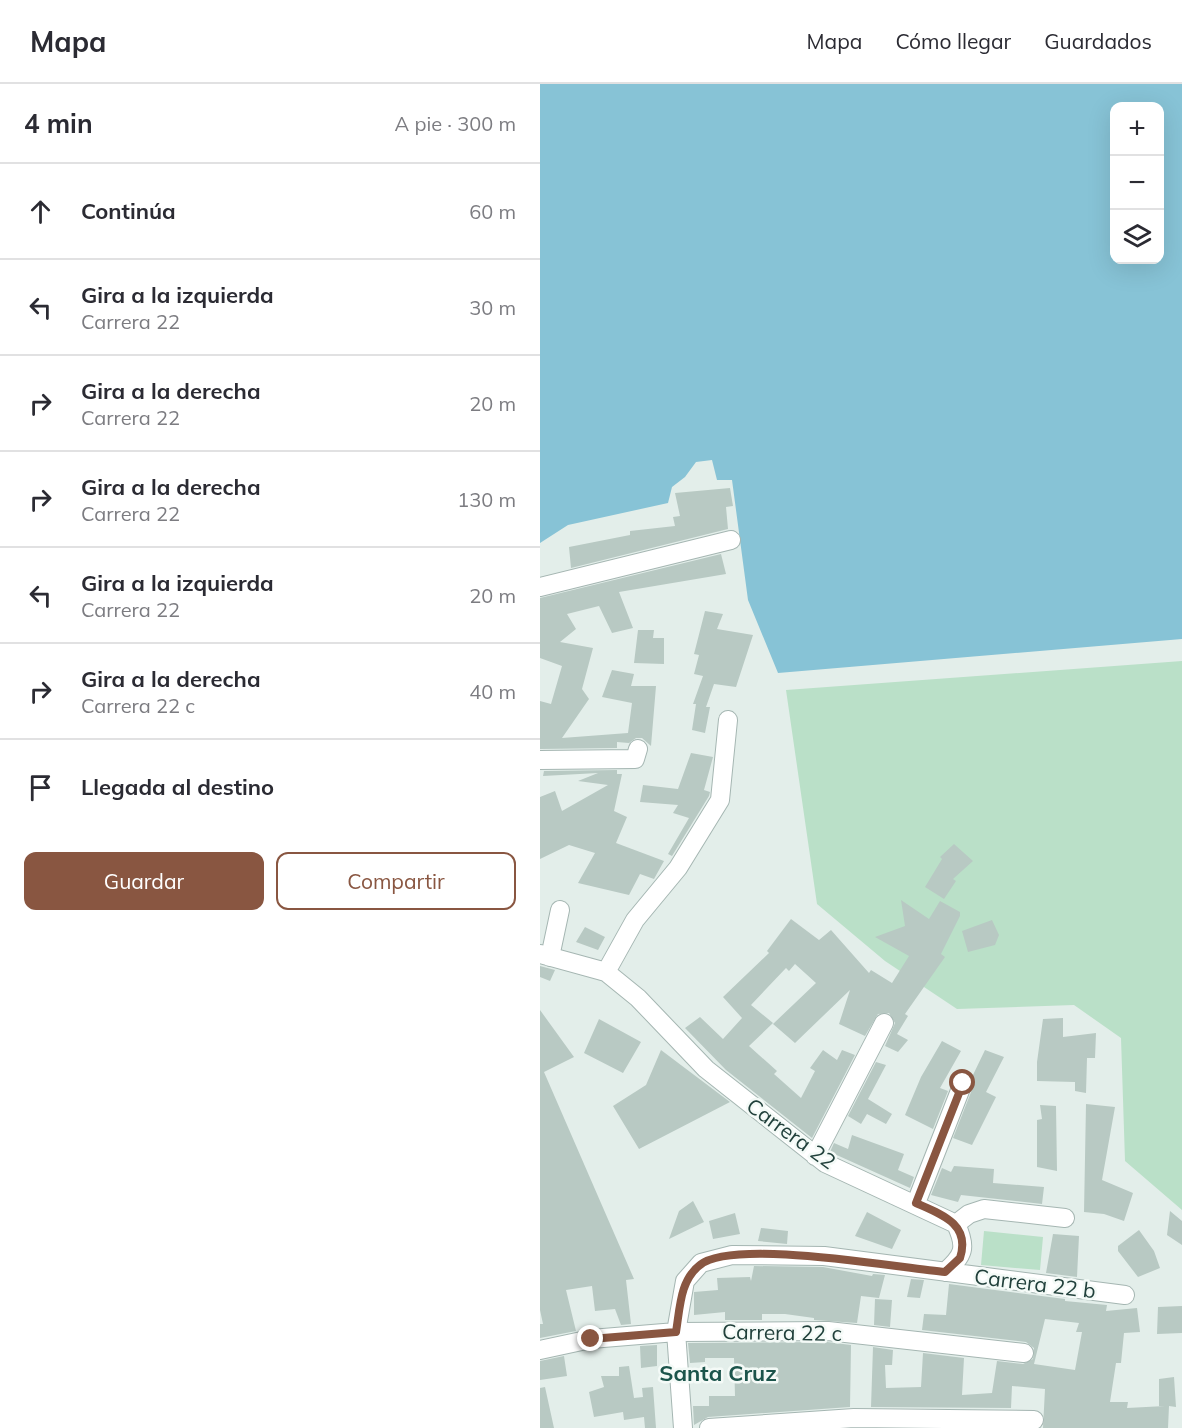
<!DOCTYPE html>
<html lang="es">
<meta charset="utf-8">
<style>
:root{--surface:#fff;--page:#f7f7f7;--text:#2b2b33;--muted:#7c7c81;--line:#e1e1e2;--accent:#895641}
body{margin:0;font-family:Mulish,sans-serif;background:var(--page);color:var(--text)}
.controls{position:absolute;right:18px;top:18px;display:grid;overflow:hidden;border-radius:12px;box-shadow:0 6px 24px #0002}
.controls button{width:54px;height:54px;display:grid;place-items:center;padding:0;border:0;border-bottom:2px solid var(--line);background:var(--surface);color:var(--text);font:30px sans-serif}
.stop{position:absolute;width:18px;height:18px;margin:-14px;border:4px solid #895641;border-radius:50%;background:#fff}
.stop.end{background:#895641;border-color:#fff;box-shadow:0 2px 6px #0008}
.list{margin:0;padding:0;list-style:none}
h2{display:flex;justify-content:space-between;align-items:center;height:78px;margin:0;padding:0 24px;font-size:26px}
h2 small{font-size:20px;font-weight:400;color:var(--muted)}
.list li{display:grid;grid-template-columns:39px 1fr auto;gap:18px;align-items:center;box-sizing:border-box;height:96px;padding:0 24px;border-top:2px solid var(--line)}
.list b{display:block;font-size:22px;white-space:nowrap}
.list p{margin:0;font-size:20px;white-space:nowrap;color:var(--muted)}
.list em{font-size:20px;font-style:normal;color:var(--muted)}
.actions{display:flex;gap:12px;padding:18px 24px}
.actions a{flex:1;padding:14px 0;border:2px solid var(--accent);border-radius:12px;text-align:center;font-size:21px;color:var(--accent)}
.actions .main{background:var(--accent);color:#fff}
.icon{flex:none;width:33px;height:33px;fill:none;stroke:currentColor;stroke-width:2;stroke-linecap:round;stroke-linejoin:round}
.map{position:relative;flex:none;width:642px;height:1344px;overflow:hidden}
header{display:flex;align-items:center;gap:36px;box-sizing:border-box;height:84px;padding:0 30px;background:var(--surface);border-bottom:2px solid var(--line)}
header strong{font-size:28px}
nav{display:flex;gap:33px;margin-inline-start:auto;font-size:21px}
main{display:flex}
aside{flex:1;background:var(--surface)}
.map>svg:first-child{display:block}
.green{fill:#bae0c8}
.water{fill:#87c3d6;fill-rule:evenodd}
.building{fill:#b8c9c3;fill-rule:evenodd}
.lines{fill:none;stroke-linecap:round;stroke-linejoin:round}
.minor-casing{stroke:#a5b6b2;stroke-width:20}
.minor{stroke:#fff;stroke-width:18}
.route{stroke:#895641;stroke-width:8}
.labels{text-anchor:middle;stroke-width:5;stroke-linejoin:round;paint-order:stroke}
.street-label{font-size:21px;fill:#21403b;stroke:#f4faf7}
.neighbourhood-label{font-size:22px;font-weight:bold;fill:#1b544b;stroke:#f4faf7}
</style>
<header>
<strong>Mapa</strong>
<nav><a>Mapa</a><a>Cómo llegar</a><a>Guardados</a></nav>
</header>
<main>
<aside>
<h2>4 min<small>A pie · 300 m</small></h2>
<ul class="list">
<li><svg class="icon" aria-label="ahead" viewBox="0 0 24 24"><path d="M12 20V5M6 11l6-6 6 6"/></svg><div><b>Continúa</b></div><em>60 m</em></li>
<li><svg class="icon" aria-label="left" viewBox="0 0 24 24"><path d="M17 20v-9H6M10 6l-5 5 5 5"/></svg><div><b>Gira a la izquierda</b><p>Carrera 22</p></div><em>30 m</em></li>
<li><svg class="icon" aria-label="right" viewBox="0 0 24 24"><path d="M7 20v-9h11M14 6l5 5-5 5"/></svg><div><b>Gira a la derecha</b><p>Carrera 22</p></div><em>20 m</em></li>
<li><svg class="icon" aria-label="right" viewBox="0 0 24 24"><path d="M7 20v-9h11M14 6l5 5-5 5"/></svg><div><b>Gira a la derecha</b><p>Carrera 22</p></div><em>130 m</em></li>
<li><svg class="icon" aria-label="left" viewBox="0 0 24 24"><path d="M17 20v-9H6M10 6l-5 5 5 5"/></svg><div><b>Gira a la izquierda</b><p>Carrera 22</p></div><em>20 m</em></li>
<li><svg class="icon" aria-label="right" viewBox="0 0 24 24"><path d="M7 20v-9h11M14 6l5 5-5 5"/></svg><div><b>Gira a la derecha</b><p>Carrera 22 c</p></div><em>40 m</em></li>
<li><svg class="icon" aria-label="arrive" viewBox="0 0 24 24"><path d="M6 21V4h12l-3 4 3 4H6"/></svg><div><b>Llegada al destino</b></div></li>
</ul>
<div class="actions"><a class="main">Guardar</a><a>Compartir</a></div>
</aside>
<div class="map">
<svg width="642" height="1344" viewBox="0 0 642 1344">
<rect width="100%" height="100%" fill="#e3eeea"/>
<!-- green -->
<path class="green" d="M 642,577 L 642,1126 L 585,1077 L 581,954 L 534,921 L 417,925 L 345,877 L 277,820 L 246,606 Z
M 444,1147 L 503,1153 L 500,1186 L 441,1181 Z"/>
<!-- water -->
<path class="water" d="M 0,0 L 642,0 L 642,555 L 238,589 L 208,516 L 192,396 L 177,396 L 172,376 L 156,378 L 145,393 L 132,403 L 128,419 L 28,441 L 0,459 ZM 574,22 L 620,22 L 620,176 L 574,176 Z"/>
<!-- building -->
<path class="building" d="M 190,404 L 193,422 L 186,423 L 188,445 L 31,484 L 29,463 L 90,451 L 90,447 L 135,442 L 133,433 L 140,432 L 135,409 Z
M 181,470 L 186,490 L 79,508 L 93,544 L 72,549 L 59,522 L 27,530 L 36,545 L 20,558 L 53,564 L 42,605 L 49,615 L 22,654 L 88,649 L 92,619 L 62,613 L 72,586 L 94,590 L 91,602 L 116,602 L 111,662 L 102,654 L 96,654 L 89,659 L 77,658 L 77,664 L 0,665 L 0,617 L 11,620 L 22,582 L 0,574 L 0,514 Z
M 165,527 L 183,530 L 177,545 L 213,551 L 196,603 L 174,600 L 166,623 L 170,623 L 165,649 L 152,646 L 156,620 L 153,620 L 163,592 L 154,590 L 159,571 L 154,570 Z
M 98,546 L 114,546 L 113,554 L 124,554 L 124,580 L 94,579 Z
M 151,669 L 173,673 L 164,706 L 170,708 L 169,712 L 132,772 L 128,770 L 149,734 L 133,729 L 138,721 L 100,718 L 103,701 L 138,705 Z
M 77,686 L 77,690 L 82,690 L 74,727 L 87,733 L 76,759 L 124,777 L 114,795 L 100,790 L 89,811 L 38,799 L 55,769 L 29,761 L 0,775 L 0,713 L 15,707 L 22,727 L 68,701 L 38,697 L 58,689 L 3,692 L 4,687 Z
M 414,760 L 433,777 L 413,795 L 416,797 L 404,815 L 385,803 L 402,775 L 400,773 Z
M 361,816 L 389,835 L 400,817 L 420,828 L 420,832 L 401,870 L 405,873 L 365,930 L 368,932 L 357,950 L 368,956 L 358,968 L 345,962 L 355,939 L 349,929 L 338,930 L 325,952 L 299,940 L 310,906 L 255,959 L 233,940 L 276,899 L 255,880 L 249,887 L 246,884 L 211,921 L 233,939 L 209,962 L 237,987 L 234,990 L 261,1014 L 275,987 L 270,984 L 283,966 L 297,976 L 302,966 L 315,971 L 272,1054 L 186,986 L 145,944 L 160,933 L 183,955 L 202,934 L 183,913 L 229,869 L 227,867 L 251,835 L 279,856 L 291,846 L 329,889 L 331,886 L 352,899 L 369,872 L 335,853 L 365,842 Z
M 452,836 L 459,851 L 455,861 L 428,868 L 422,847 Z
M 45,843 L 65,853 L 58,866 L 36,858 Z
M 0,882 L 15,886 L 10,897 L 0,893 Z
M 0,926 L 34,973 L 4,988 L 94,1195 L 86,1196 L 91,1240 L 81,1241 L 75,1225 L 55,1227 L 52,1202 L 26,1206 L 36,1247 L 0,1254 L 0,1240 L 3,1240 L 0,1226 Z
M 523,934 L 523,953 L 556,949 L 555,974 L 547,974 L 546,1009 L 535,1007 L 535,998 L 497,997 L 497,978 L 503,935 Z
M 59,935 L 101,958 L 83,989 L 44,969 Z
M 402,957 L 421,967 L 400,1004 L 408,1007 L 393,1045 L 365,1031 L 381,993 Z
M 121,966 L 190,1018 L 99,1065 L 73,1022 L 106,1001 Z
M 445,966 L 464,973 L 446,1008 L 456,1013 L 432,1061 L 413,1054 L 433,1003 L 432,993 Z
M 336,978 L 346,981 L 328,1015 L 352,1030 L 346,1040 L 327,1030 L 321,1040 L 308,1032 Z
M 546,1020 L 575,1023 L 562,1096 L 593,1109 L 584,1137 L 564,1130 L 544,1128 Z
M 500,1021 L 516,1022 L 517,1087 L 497,1083 L 497,1036 L 502,1035 Z
M 312,1051 L 364,1070 L 358,1086 L 374,1093 L 370,1104 L 290,1068 L 294,1059 L 308,1065 Z
M 414,1082 L 454,1085 L 453,1099 L 504,1103 L 502,1120 L 421,1111 L 418,1118 L 391,1111 L 402,1084 L 411,1088 Z
M 153,1117 L 164,1138 L 129,1155 L 139,1127 Z
M 630,1127 L 642,1137 L 642,1161 L 627,1151 Z
M 327,1128 L 361,1146 L 352,1165 L 315,1152 Z
M 195,1129 L 200,1150 L 173,1155 L 169,1137 Z
M 221,1144 L 248,1147 L 247,1160 L 218,1157 Z
M 599,1146 L 614,1167 L 620,1184 L 598,1193 L 578,1167 L 578,1162 Z
M 513,1150 L 539,1152 L 537,1193 L 506,1189 Z
M 214,1182 L 283,1183 L 332,1192 L 333,1190 L 345,1191 L 339,1214 L 321,1212 L 317,1239 L 274,1236 L 274,1234 L 245,1230 L 222,1230 L 222,1236 L 185,1236 L 185,1228 L 154,1231 L 154,1208 L 178,1206 L 177,1194 L 210,1193 L 211,1197 Z
M 371,1195 L 384,1196 L 380,1214 L 367,1213 Z
M 409,1200 L 525,1215 L 525,1217 L 567,1221 L 566,1227 L 597,1224 L 600,1248 L 584,1249 L 581,1279 L 576,1279 L 570,1318 L 588,1318 L 587,1324 L 625,1322 L 619,1322 L 619,1295 L 634,1293 L 636,1323 L 629,1322 L 628,1344 L 503,1344 L 505,1305 L 472,1302 L 471,1324 L 331,1323 L 333,1263 L 353,1266 L 352,1281 L 345,1281 L 346,1304 L 381,1303 L 383,1269 L 424,1274 L 422,1311 L 452,1309 L 457,1277 L 483,1280 L 493,1275 L 494,1264 L 486,1258 L 382,1246 L 384,1230 L 406,1231 ZM 505,1235 L 539,1239 L 536,1248 L 542,1248 L 535,1286 L 494,1280 Z
M 335,1215 L 352,1216 L 350,1243 L 334,1241 Z
M 642,1222 L 642,1249 L 617,1250 L 618,1223 Z
M 287,1258 L 311,1261 L 310,1323 L 168,1333 L 154,1341 L 153,1322 L 169,1322 L 169,1312 L 195,1312 L 194,1274 L 165,1274 L 165,1278 L 150,1279 L 148,1259 Z
M 117,1261 L 117,1282 L 101,1284 L 100,1262 Z
M 24,1272 L 27,1292 L 0,1296 L 0,1277 Z
M 89,1282 L 94,1314 L 103,1313 L 102,1304 L 113,1303 L 116,1344 L 105,1344 L 104,1333 L 84,1336 L 83,1328 L 54,1333 L 49,1308 L 64,1303 L 61,1292 L 79,1292 L 79,1283 Z
M 5,1303 L 14,1344 L 0,1344 L 0,1304 Z"/>
<g class="lines">
<defs>
<path id="minor" d="M 0,503 L 191,456
M 0,676 L 95,675 L 98,665
M 0,870 L 66,888 L 98,914 L 166,985 L 285,1079 L 416,1140 C 427,1164 424,1171 405,1188
M 10,873 L 20,826
M 66,888 L 95,836 L 138,784 L 180,716 L 188,636
M 275,1072 L 344,939
M 376,1119 L 423,999
M 416,1140 L 429,1130 L 444,1125 L 525,1134
M 0,1266 L 51,1255 L 136,1248 L 288,1247 L 484,1269
M 143,1344 L 136,1248 L 145,1197 L 161,1179 L 192,1171 L 284,1172 L 585,1211
M 169,1344 L 314,1334 L 494,1336"/>
</defs>
<!-- minor casing -->
<use href="#minor" class="minor-casing"/>
<!-- minor -->
<use href="#minor" class="minor"/>
</g>
<g class="lines">
<!-- route -->
<path class="route" d="M 51,1255 L 136,1248 C 140,1224 140,1196 160,1181 C 194,1154 358,1184 405,1188 L 420,1174 C 431,1140 401,1130 376,1119 L 423,999"/>
</g>
<g class="labels">
<!-- street labels -->
<g class="street-label">
<text transform="translate(251 1050) rotate(36)" y="7">Carrera 22</text>
<text transform="translate(495 1200) rotate(7)" y="7">Carrera 22 b</text>
<text transform="translate(242 1249) rotate(1)" y="7">Carrera 22 c</text>
</g>
<!-- neighbourhood labels -->
<g class="neighbourhood-label">
<text x="178" y="1297">Santa Cruz</text>
</g>
</g>
</svg>
<div class="controls">
<button>+</button>
<button>−</button>
<button><svg class="icon" aria-label="layers" viewBox="0 0 24 24"><path d="M12 4l9 5-9 5-9-5zM3 14l9 5 9-5"/></svg></button>
</div>
<div class="stop" style="left:423px;top:999px"></div>
<div class="stop end" style="left:51px;top:1255px"></div>
</div>
</main>
